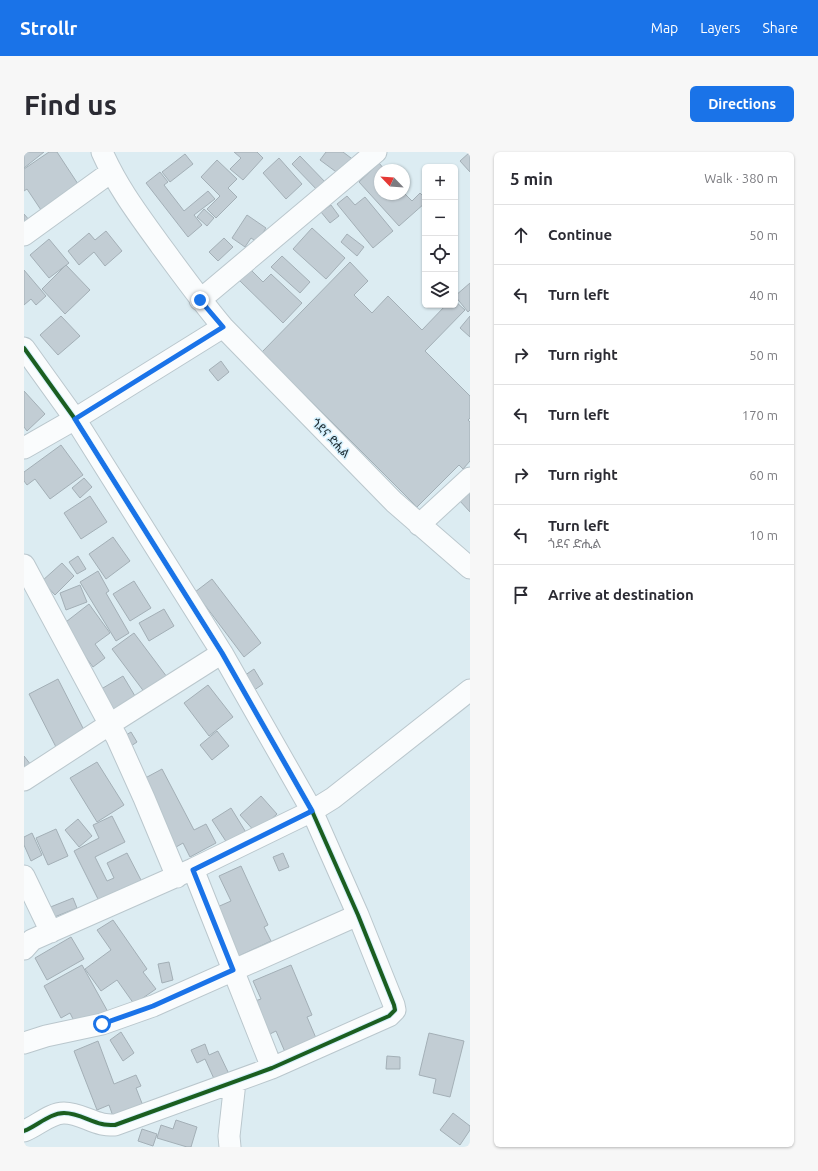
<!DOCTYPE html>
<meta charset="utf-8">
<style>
:root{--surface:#fff;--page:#f7f7f7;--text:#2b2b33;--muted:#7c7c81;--line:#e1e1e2;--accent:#1a73e8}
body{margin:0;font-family:Ubuntu,"Noto Sans Ethiopic",sans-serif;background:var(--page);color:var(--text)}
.controls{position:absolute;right:12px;top:12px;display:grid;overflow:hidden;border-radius:6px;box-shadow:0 1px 3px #0004}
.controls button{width:36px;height:36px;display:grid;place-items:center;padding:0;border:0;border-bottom:1px solid var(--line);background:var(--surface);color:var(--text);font:20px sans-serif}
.compass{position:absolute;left:350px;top:12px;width:36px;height:36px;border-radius:50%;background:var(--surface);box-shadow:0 1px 3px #0004;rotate:295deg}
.stop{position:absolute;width:12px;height:12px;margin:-9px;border:3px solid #1a73e8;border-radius:50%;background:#fff}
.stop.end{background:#1a73e8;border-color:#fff;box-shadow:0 1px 4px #0008}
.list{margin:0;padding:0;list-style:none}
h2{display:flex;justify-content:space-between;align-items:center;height:52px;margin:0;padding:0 16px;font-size:17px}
h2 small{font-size:13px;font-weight:400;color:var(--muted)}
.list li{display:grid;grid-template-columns:26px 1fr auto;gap:12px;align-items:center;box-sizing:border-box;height:60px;padding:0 16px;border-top:1px solid var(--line)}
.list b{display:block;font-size:15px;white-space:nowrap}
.list p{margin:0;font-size:13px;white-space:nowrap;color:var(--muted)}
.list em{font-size:13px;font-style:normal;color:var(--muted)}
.icon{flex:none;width:22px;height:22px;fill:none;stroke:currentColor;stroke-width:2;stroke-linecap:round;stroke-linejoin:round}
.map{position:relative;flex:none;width:446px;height:995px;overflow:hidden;border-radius:6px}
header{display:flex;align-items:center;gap:24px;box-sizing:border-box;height:56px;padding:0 20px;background:var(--accent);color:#fff}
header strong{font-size:19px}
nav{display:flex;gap:22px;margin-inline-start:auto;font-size:14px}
.intro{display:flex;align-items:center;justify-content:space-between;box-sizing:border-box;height:96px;padding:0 24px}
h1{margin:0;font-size:28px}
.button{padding:10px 18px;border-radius:6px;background:var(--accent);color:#fff;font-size:14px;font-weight:700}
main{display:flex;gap:24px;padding:0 24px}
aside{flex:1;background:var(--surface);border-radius:6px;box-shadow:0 1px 3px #0004}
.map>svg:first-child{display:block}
.building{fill:#c2cdd4;stroke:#a3afb6}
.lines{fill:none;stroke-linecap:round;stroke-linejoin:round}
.minor-casing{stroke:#bac7cd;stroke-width:23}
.minor{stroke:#fafcfd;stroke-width:21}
.cycleway-casing{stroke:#d2effc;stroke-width:6}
.cycleway{stroke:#1b5e20;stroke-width:4}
.route{stroke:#1a73e8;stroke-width:5}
.labels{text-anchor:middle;stroke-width:3;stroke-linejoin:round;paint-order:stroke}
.street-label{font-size:12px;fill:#19272d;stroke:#d2effc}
</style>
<header>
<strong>Strollr</strong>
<nav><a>Map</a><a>Layers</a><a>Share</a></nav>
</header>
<div class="intro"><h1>Find us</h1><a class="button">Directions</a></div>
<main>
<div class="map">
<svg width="446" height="995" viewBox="0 0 446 995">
<rect width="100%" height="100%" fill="#dcecf2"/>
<!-- building -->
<path class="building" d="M 0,0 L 20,0 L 0,16 Z
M 25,0 L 33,0 L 54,32 L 17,58 L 3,37 L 0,39 L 0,17 Z
M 210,0 L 233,0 L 239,6 L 219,28 L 206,17 L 217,6 Z
M 302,0 L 319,0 L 331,9 L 319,25 L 296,8 Z
M 446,0 L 446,20 L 436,9 Z
M 161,2 L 169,12 L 146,30 L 138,20 Z
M 276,4 L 304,33 L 296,41 L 268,12 Z
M 255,6 L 278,32 L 262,47 L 239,21 Z
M 193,8 L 213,27 L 204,36 L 213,45 L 192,66 L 183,57 L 196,44 L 177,25 Z
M 355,11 L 361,18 L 356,18 L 356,42 L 380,42 L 380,41 L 388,49 L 396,41 L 401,46 L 401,51 L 375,74 L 335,30 Z
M 136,20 L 144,30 L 140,33 L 160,59 L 184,39 L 191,47 L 170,63 L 178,73 L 164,85 L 122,31 Z
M 323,44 L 331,53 L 341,45 L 369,79 L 349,96 L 313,52 Z
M 307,53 L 315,64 L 306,71 L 297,60 Z
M 180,57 L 190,66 L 183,74 L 173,65 Z
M 0,62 L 6,69 L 0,75 Z
M 223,63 L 242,76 L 233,90 L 227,86 L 221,95 L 208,86 Z
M 288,76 L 321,106 L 302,127 L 269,97 Z
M 82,79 L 98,99 L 81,114 L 70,100 L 55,113 L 44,99 L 65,81 L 71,88 Z
M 323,82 L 340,95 L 333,104 L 317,90 Z
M 200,86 L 209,95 L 194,109 L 185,100 Z
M 25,87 L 45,111 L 25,126 L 6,103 Z
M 258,104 L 286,130 L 276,141 L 247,115 Z
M 326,110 L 344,129 L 330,143 L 348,161 L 364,144 L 398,178 L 422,153 L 431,153 L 431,149 L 441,158 L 401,199 L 446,244 L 446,266 L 444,268 L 446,270 L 446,309 L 439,317 L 435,313 L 393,355 L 238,200 Z
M 42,113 L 66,138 L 41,162 L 18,137 Z
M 226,117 L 239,130 L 247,122 L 278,151 L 259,171 L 215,128 Z
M 0,118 L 22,144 L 12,153 L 7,147 L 0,153 Z
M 446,131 L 446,158 L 444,160 L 431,144 Z
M 37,164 L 56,184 L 34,203 L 16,183 Z
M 446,164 L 446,185 L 436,176 Z
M 197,209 L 205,220 L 194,229 L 185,218 Z
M 0,239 L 21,262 L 3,279 L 0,275 Z
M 37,293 L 59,323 L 26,347 L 11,327 L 3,333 L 0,329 L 0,320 Z
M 60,326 L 68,335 L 56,346 L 48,336 Z
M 446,339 L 446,360 L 435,348 Z
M 66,344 L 83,370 L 57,387 L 40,361 Z
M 89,385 L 106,409 L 82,427 L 65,402 Z
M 54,404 L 62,417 L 53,422 L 45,410 Z
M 38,411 L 50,424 L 31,443 L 18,429 Z
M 74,419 L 85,439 L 82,441 L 105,481 L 92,489 L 56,430 Z
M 188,427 L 237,491 L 220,505 L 171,440 Z
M 110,429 L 127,456 L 106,469 L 89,442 Z
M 56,433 L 63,450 L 42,458 L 36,441 Z
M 65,452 L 86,481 L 71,492 L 81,506 L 69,515 L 38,473 Z
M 140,457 L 150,474 L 125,489 L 115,471 Z
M 110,481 L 143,525 L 121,541 L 88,497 Z
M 230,517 L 239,532 L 226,541 L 217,526 Z
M 99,524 L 114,549 L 84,567 L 69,542 Z
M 34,527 L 62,582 L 33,597 L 5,542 Z
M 184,533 L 209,565 L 185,584 L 160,551 Z
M 193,579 L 205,594 L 188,608 L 176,593 Z
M 107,580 L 113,590 L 101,598 L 94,588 Z
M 0,604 L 7,613 L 0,619 Z
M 73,610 L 100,653 L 73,670 L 46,626 Z
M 138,617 L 170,678 L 182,672 L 192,691 L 166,705 L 159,691 L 147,698 L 112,631 Z
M 237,644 L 253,662 L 232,681 L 216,663 Z
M 207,656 L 223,682 L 205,694 L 188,668 Z
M 88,664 L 101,690 L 71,705 L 83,729 L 90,726 L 83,711 L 103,701 L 118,730 L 76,751 L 50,699 L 75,686 L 69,673 Z
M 54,667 L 68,684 L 55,695 L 41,678 Z
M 32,677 L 44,704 L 24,713 L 12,686 Z
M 8,681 L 18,703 L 7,709 L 0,693 L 0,685 Z
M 259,701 L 265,715 L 255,719 L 249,705 Z
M 217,714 L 244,773 L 240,775 L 247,789 L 215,804 L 191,756 L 207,749 L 195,724 Z
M 49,746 L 53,756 L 28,766 L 24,756 Z
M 89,768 L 123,817 L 119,820 L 132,837 L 110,852 L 93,828 L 77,839 L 61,817 L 87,798 L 73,778 Z
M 47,785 L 60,807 L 23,828 L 11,806 Z
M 145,810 L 149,828 L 138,831 L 134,812 Z
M 58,813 L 84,860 L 54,877 L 46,861 L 37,866 L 20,834 Z
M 267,813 L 288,863 L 283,865 L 292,886 L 261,900 L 252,879 L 242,884 L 228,850 L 237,847 L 229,829 Z
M 97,880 L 110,901 L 99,909 L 86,888 Z
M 405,881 L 440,889 L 426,945 L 409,941 L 412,927 L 395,923 Z
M 74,889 L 90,932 L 112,923 L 117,934 L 112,936 L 121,959 L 91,970 L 85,953 L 73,958 L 50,899 Z
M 181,892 L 185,903 L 194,899 L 205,922 L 191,929 L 181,907 L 173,911 L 167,898 Z
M 363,904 L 376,905 L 376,917 L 362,917 Z
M 429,961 L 446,974 L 446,978 L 436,993 L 416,978 Z
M 152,968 L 173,975 L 167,995 L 163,995 L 133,986 L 137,973 L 149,977 Z
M 118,977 L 133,982 L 129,994 L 114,989 Z"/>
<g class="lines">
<defs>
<path id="minor" d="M 78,0 C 94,36 114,62 137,94 C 157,121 177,149 199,175 L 370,350 L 446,416
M 0,83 L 87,20
M 176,148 L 352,0
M 0,196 L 51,267 L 198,501 L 288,659 L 334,763 L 370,853 L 371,858 L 365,864 L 248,916 L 91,973 C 87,973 82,973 78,972 C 65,969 54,961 40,961 C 26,961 13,974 0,979
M 0,296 L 51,267 L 199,175
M 395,373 L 446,326
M 0,413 L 93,586 L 120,646 L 153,725
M 0,628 L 86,572 L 198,501
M 169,717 L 248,916
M 0,724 L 27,780
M 0,797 L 8,788 L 169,717 L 288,659 L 309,646 L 446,538
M 0,891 L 22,884 L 78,872 L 129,854 L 334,763
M 206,995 L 205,984 L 211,930"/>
</defs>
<!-- minor casing -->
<use href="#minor" class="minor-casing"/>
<!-- minor -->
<use href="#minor" class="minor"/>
<defs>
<path id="cycleway" d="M 0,196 L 51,267 L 198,501 L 288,659 L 334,763 L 370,853 L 371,858 L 365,864 L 248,916 L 91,973 C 87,973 82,973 78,972 C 65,969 54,961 40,961 C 26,961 13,974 0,979"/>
</defs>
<!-- cycleway casing -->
<use href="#cycleway" class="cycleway-casing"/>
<!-- cycleway -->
<use href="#cycleway" class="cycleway"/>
</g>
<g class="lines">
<!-- route -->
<path class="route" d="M 78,872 L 129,854 L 209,818 L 169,718 L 288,659 L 198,501 L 51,267 L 199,175 L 176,148"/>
</g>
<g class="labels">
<!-- street labels -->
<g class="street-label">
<text transform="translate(307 286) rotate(46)" y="4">ጎደና ድሒል</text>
</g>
</g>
</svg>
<div class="controls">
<button>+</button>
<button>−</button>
<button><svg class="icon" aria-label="locate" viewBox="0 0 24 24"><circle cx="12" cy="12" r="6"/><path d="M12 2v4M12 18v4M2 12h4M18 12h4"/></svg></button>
<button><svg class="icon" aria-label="layers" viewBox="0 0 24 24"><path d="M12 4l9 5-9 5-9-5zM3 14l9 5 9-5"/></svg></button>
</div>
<svg class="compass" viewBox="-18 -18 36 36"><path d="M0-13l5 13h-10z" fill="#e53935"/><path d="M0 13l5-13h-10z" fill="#7c7c81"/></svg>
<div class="stop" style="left:78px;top:872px"></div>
<div class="stop end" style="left:176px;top:148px"></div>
</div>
<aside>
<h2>5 min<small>Walk · 380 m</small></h2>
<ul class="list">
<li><svg class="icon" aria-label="ahead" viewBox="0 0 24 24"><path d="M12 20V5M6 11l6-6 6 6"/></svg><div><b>Continue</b></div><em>50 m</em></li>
<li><svg class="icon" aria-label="left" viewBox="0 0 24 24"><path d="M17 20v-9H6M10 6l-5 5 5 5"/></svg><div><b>Turn left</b></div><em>40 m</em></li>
<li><svg class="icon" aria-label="right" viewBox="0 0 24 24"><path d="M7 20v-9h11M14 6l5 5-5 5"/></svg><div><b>Turn right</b></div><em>50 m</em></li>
<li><svg class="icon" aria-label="left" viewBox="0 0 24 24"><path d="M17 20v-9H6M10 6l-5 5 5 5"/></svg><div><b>Turn left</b></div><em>170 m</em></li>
<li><svg class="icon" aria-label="right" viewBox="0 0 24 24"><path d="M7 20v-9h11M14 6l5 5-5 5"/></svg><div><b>Turn right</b></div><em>60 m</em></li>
<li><svg class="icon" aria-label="left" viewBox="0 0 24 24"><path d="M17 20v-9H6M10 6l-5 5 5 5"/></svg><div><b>Turn left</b><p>ጎደና ድሒል</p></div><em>10 m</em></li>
<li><svg class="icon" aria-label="arrive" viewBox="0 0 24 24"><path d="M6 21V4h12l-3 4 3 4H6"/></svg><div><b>Arrive at destination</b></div></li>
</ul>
</aside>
</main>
